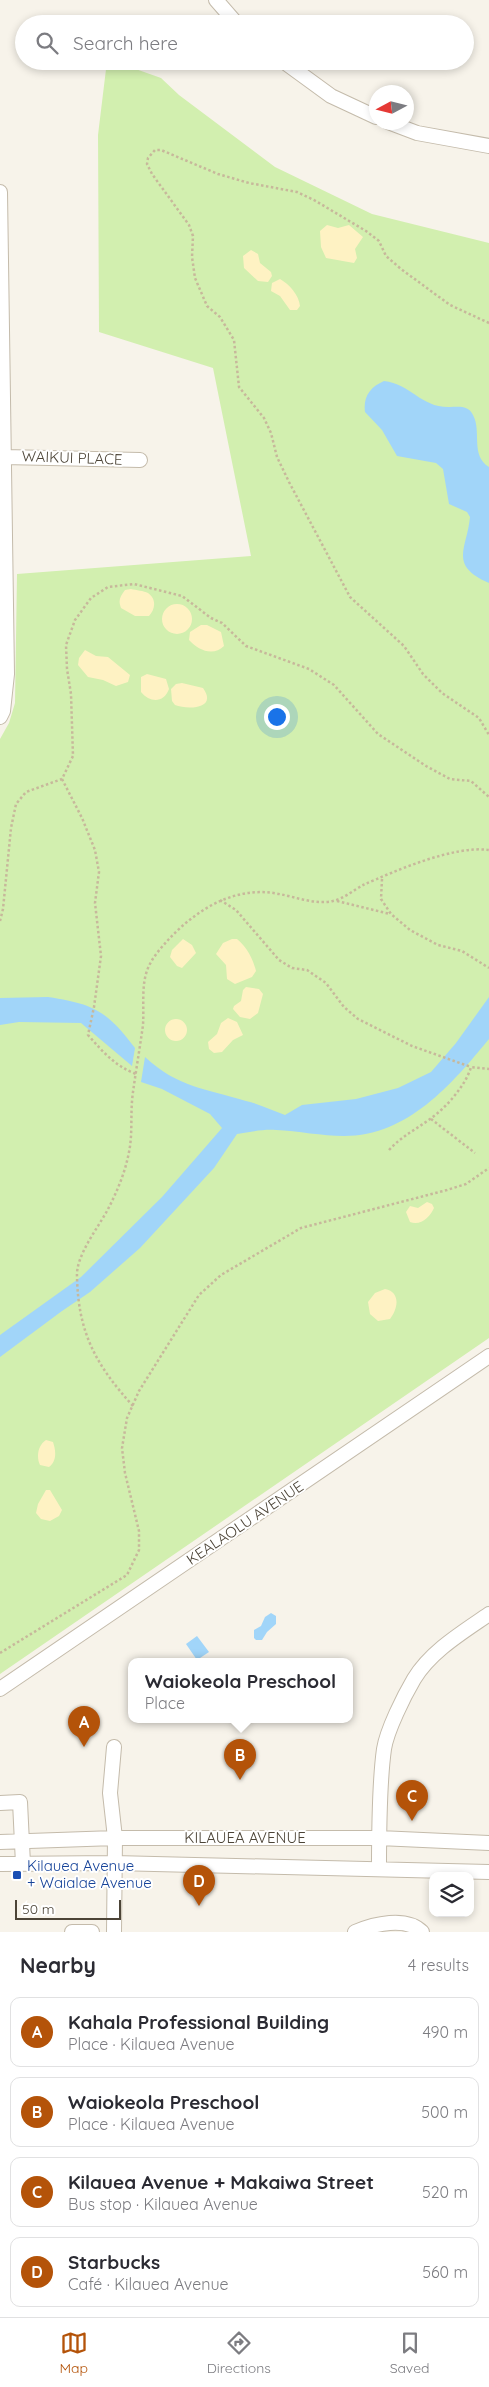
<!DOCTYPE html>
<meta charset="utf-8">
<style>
:root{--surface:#fff;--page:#f7f7f7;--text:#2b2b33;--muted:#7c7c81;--line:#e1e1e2;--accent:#b45309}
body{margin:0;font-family:Quicksand,sans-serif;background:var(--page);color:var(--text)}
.controls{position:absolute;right:15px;bottom:15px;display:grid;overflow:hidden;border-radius:10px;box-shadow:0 2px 8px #0003}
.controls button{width:45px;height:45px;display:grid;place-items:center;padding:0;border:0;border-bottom:1px solid var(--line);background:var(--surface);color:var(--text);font:25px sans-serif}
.compass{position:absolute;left:369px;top:85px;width:45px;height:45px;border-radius:50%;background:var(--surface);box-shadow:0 2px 8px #0003;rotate:263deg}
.scale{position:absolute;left:15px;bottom:12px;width:106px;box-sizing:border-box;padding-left:5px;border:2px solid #4c4437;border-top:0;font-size:14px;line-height:18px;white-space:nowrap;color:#4c4437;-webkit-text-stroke:4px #fff;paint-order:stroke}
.you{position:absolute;left:276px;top:716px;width:18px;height:18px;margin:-12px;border:4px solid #fff;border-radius:50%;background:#1a73e8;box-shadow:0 0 0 8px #1a73e833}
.badge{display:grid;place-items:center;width:32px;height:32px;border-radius:50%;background:var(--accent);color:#fff;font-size:16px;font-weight:700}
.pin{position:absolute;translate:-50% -41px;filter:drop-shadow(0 1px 2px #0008)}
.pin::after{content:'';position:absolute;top:26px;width:18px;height:15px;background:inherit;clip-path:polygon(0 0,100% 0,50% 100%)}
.popup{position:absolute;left:128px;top:1658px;width:225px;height:65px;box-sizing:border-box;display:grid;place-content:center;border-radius:10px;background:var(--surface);filter:drop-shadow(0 1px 4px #0005);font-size:16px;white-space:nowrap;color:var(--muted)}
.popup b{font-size:19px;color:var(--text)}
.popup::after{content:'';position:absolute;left:50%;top:100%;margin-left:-10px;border:10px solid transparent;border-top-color:var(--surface)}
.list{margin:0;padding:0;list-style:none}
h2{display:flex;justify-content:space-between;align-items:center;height:65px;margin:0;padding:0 20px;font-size:21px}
h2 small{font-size:16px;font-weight:400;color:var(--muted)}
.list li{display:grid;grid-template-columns:32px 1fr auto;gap:15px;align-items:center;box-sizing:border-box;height:70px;margin:0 10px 10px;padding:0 10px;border:1px solid var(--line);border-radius:10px}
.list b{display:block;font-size:19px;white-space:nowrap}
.list p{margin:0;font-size:16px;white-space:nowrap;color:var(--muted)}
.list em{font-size:16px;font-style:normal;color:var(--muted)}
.icon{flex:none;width:28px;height:28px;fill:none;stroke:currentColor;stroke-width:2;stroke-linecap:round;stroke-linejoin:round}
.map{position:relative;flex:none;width:489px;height:1932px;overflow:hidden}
.search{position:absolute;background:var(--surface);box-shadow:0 2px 8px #0003;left:15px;right:15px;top:15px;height:55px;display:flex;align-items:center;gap:12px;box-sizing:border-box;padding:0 18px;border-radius:28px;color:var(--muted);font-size:19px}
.sheet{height:385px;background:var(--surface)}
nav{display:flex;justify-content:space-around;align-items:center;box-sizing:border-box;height:70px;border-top:1px solid var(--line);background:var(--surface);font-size:14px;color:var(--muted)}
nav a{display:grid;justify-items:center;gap:2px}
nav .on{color:var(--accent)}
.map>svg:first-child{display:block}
.green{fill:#d2efaf}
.sand{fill:#fef2c3}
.water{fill:#a1d5f9}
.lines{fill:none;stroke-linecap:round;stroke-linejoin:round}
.minor-casing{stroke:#c4bbab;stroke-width:16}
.path{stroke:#c7b89b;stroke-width:2.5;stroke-dasharray:2.5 2.5;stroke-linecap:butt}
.minor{stroke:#fff;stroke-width:14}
.transit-dot{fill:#1a4fb4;stroke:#fff;stroke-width:2}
.labels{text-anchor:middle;stroke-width:4;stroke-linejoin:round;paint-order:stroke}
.street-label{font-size:15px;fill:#4c4437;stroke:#fff}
.transit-label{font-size:15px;fill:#164399;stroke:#fff;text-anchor:start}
</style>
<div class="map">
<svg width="489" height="1932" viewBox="0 0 489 1932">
<rect width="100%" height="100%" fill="#f7f3ea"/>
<!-- green -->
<path class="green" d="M 107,61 L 113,61 L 161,78 L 179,95 L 275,167 L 372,214 L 489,243 L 489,1338 L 0,1674 L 0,739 L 9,723 L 15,703 L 17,574 L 251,556 L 213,368 L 99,332 L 98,135 Z"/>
<!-- sand -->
<path class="sand" d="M 327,225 L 338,228 L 349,225 L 363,237 L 355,249 L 357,258 L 354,263 L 326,258 L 321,247 L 320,231 Z
M 251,250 L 258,254 L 260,263 L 271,272 L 272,276 L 268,282 L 258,281 L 244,268 L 243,256 Z
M 280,279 C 289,284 299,295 300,306 L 297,310 L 290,310 L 280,296 L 271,291 L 272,283 Z
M 131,589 C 136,590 144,591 148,593 C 157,599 155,610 149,616 L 135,616 L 121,608 C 118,600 120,597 125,590 Z
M162 619a15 15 0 1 1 30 0a15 15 0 1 1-30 0Z
M 201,625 L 207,625 L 221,632 L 224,646 C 213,657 198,650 189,640 L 190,632 Z
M 85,650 L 96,656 L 108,657 L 130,675 L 128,682 L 116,686 L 103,680 L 88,677 L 78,665 L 79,658 Z
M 147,674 L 166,679 L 169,689 C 164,703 150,703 141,692 L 141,677 Z
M 182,683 L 203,688 C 218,709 188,710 175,705 L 172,701 L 171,689 L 176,684 Z
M 183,939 L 192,945 L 196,953 L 182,968 L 177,966 L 170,957 L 172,950 Z
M 232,939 L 237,939 C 247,947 253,959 256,971 L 252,977 L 235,984 L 227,979 L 226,965 L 216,954 L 223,943 Z
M 246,987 L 259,989 L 263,994 L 258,1013 L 250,1019 L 240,1017 L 233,1009 L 234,1006 L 241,1001 L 243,990 Z
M 228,1018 L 237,1022 L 243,1035 L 233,1040 L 222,1052 L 214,1053 L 209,1049 L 208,1042 L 217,1034 L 221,1023 Z
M165 1030a11 11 0 1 1 22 0a11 11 0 1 1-22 0Z
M 427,1202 L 432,1204 L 434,1208 C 430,1217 421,1226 410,1222 L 406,1212 L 410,1206 L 418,1208 Z
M 385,1289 C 401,1292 398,1309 390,1319 L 378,1321 L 370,1314 L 368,1302 L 375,1293 Z
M 46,1440 L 53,1442 C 56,1451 57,1461 49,1467 L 40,1465 C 36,1457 38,1445 46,1440 Z
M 46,1490 L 50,1490 L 62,1510 L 59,1516 L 50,1521 L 41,1519 L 36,1513 L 38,1504 Z"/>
<!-- water -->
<path class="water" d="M 384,381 C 411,384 421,408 450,407 C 459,407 468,405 473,415 C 482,432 470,455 489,467 L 489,583 C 448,565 467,549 470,517 L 467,512 L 449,504 L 443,469 L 436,463 L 397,456 L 382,430 L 365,412 C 363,397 370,387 384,381 Z
M 48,997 C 94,1004 107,1011 135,1048 L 132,1066 L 81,1023 L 19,1022 L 0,1025 L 0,998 Z
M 489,997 L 489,1039 C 452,1084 408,1136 344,1136 C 322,1136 298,1131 276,1130 C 263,1129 250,1132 237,1134 L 214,1168 L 140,1248 L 90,1292 L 62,1311 L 0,1357 L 0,1335 L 81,1277 L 162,1197 L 222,1128 L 210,1114 L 162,1089 L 141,1082 L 145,1057 C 179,1088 204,1088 246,1101 C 259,1104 272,1110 285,1115 L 302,1105 L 356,1099 L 398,1088 L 431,1072 L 456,1043 Z
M 271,1613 L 276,1616 L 276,1624 L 267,1632 L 262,1640 L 256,1640 L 254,1638 L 254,1630 L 261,1626 L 265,1617 Z
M 197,1636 L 209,1652 L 197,1660 L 186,1644 Z"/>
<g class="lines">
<defs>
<path id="minor" d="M 216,0 L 237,24
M 283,61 L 331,96 L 376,117
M 388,122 L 417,133 L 489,146
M 0,192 L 7,674 L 3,711 L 0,717
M 4,457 L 140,460
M 0,1689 L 489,1356
M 114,1747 L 110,1793 L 115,1838 L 114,1932
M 0,1803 L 20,1802 L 23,1864
M 0,1842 L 115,1838 L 379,1838 L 489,1843
M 0,1864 L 114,1863 L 489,1872
M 379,1868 C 379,1832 379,1785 384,1749 C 387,1730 404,1696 414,1679 C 431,1651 463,1632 489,1614
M 72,1932 L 92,1932
M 355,1932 C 374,1924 406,1916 422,1932"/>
</defs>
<!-- minor casing -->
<use href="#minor" class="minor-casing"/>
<!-- path -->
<path class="path" d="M 489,323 L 450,305 L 401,269 L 386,256 L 379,241 L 366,231 L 314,200 L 297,192 L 249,183 L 218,174 L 161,150 L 155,150 L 148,158 L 147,164 L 152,174 L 189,225 L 193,236 L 192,257 L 195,278 L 207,306 L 220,317 L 234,340 L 239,387 L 264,418 L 271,433 L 277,457 L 289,482 L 350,597 L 404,646 L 423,674 L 442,693 L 479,718 L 489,735
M 62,779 L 82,818 L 95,850 L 99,872 L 95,903 L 101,956 L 94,1007 L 88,1035 C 103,1052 115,1066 136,1074
M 382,879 L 381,899 L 391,914 L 410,930 L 438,945 L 462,951 L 489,968
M 220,900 L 236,910 L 279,960 L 292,968 L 307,970 L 326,983 L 344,1007 L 358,1019 L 412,1046 L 471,1067
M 337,901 L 390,914
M 0,921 L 3,909 L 11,828 L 16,804 L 26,792 L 62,779 L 73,756 L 71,694 L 67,669 L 66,645 L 75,620 L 91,598 L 108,587 L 134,584 L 182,596 L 211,618 L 222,623 L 246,646 L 309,669 L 334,685 L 378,734 L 426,766 L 450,779 L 471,781 L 489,797
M 431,1119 L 475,1153
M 389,1150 C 402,1136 415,1130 430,1119 C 446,1108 466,1085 471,1067 L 489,1069
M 133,1406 C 96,1365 78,1333 77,1276 C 76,1256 97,1229 107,1211 C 117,1192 125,1173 129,1152 C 133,1133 130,1112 133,1092 C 136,1070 140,1047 143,1025 C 144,1009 142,993 145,978 C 148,962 159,950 169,939 C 197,909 236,885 279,894 C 296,897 315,905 333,901 C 343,899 354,890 363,885 C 395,871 454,845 489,850
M 0,1653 L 127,1575 L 139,1550 L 139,1531 L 125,1473 L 122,1448 L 127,1418 L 139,1391 L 199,1295 L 221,1275 L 301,1228 L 447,1190 L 466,1184 L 489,1168"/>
<!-- minor -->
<use href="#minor" class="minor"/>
</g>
<!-- markers -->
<rect class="transit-dot" x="12" y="1870" width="10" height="10" rx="2.5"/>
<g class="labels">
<!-- street labels -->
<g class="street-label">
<text transform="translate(72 458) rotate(2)" y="5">WAIKUI PLACE</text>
<text transform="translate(245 1523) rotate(-34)" y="5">KEALAOLU AVENUE</text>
<text x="245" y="1843">KILAUEA AVENUE</text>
</g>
<!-- transit labels -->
<g class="transit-label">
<text x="27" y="1871">Kilauea Avenue<tspan x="27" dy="17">+ Waialae Avenue</tspan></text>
</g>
</g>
</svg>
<div class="controls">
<button><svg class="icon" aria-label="layers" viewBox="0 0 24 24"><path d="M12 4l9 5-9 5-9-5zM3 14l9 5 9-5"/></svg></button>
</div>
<svg class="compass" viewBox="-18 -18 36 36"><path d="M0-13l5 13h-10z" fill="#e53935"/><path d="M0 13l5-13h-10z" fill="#7c7c81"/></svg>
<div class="scale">50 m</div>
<div class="you"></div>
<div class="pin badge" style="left:84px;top:1747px">A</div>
<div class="pin badge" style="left:240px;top:1780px">B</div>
<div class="popup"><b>Waiokeola Preschool</b>Place</div>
<div class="pin badge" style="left:412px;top:1821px">C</div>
<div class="pin badge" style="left:199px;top:1906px">D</div>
<div class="search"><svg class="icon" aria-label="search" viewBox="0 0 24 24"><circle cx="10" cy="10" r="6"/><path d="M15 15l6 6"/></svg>Search here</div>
</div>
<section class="sheet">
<h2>Nearby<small>4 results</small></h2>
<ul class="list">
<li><span class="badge">A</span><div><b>Kahala Professional Building</b><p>Place · Kilauea Avenue</p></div><em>490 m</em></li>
<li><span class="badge">B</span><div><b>Waiokeola Preschool</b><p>Place · Kilauea Avenue</p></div><em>500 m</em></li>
<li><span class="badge">C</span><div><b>Kilauea Avenue + Makaiwa Street</b><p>Bus stop · Kilauea Avenue</p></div><em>520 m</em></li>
<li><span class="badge">D</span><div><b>Starbucks</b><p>Café · Kilauea Avenue</p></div><em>560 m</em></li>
</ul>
</section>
<nav>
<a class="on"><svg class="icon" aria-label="map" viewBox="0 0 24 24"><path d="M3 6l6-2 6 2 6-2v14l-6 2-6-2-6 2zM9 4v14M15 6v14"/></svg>Map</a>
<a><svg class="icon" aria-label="directions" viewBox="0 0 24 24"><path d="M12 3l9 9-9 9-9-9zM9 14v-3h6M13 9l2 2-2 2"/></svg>Directions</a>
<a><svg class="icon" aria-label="saved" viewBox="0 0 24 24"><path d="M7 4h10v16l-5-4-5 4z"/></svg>Saved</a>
</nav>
